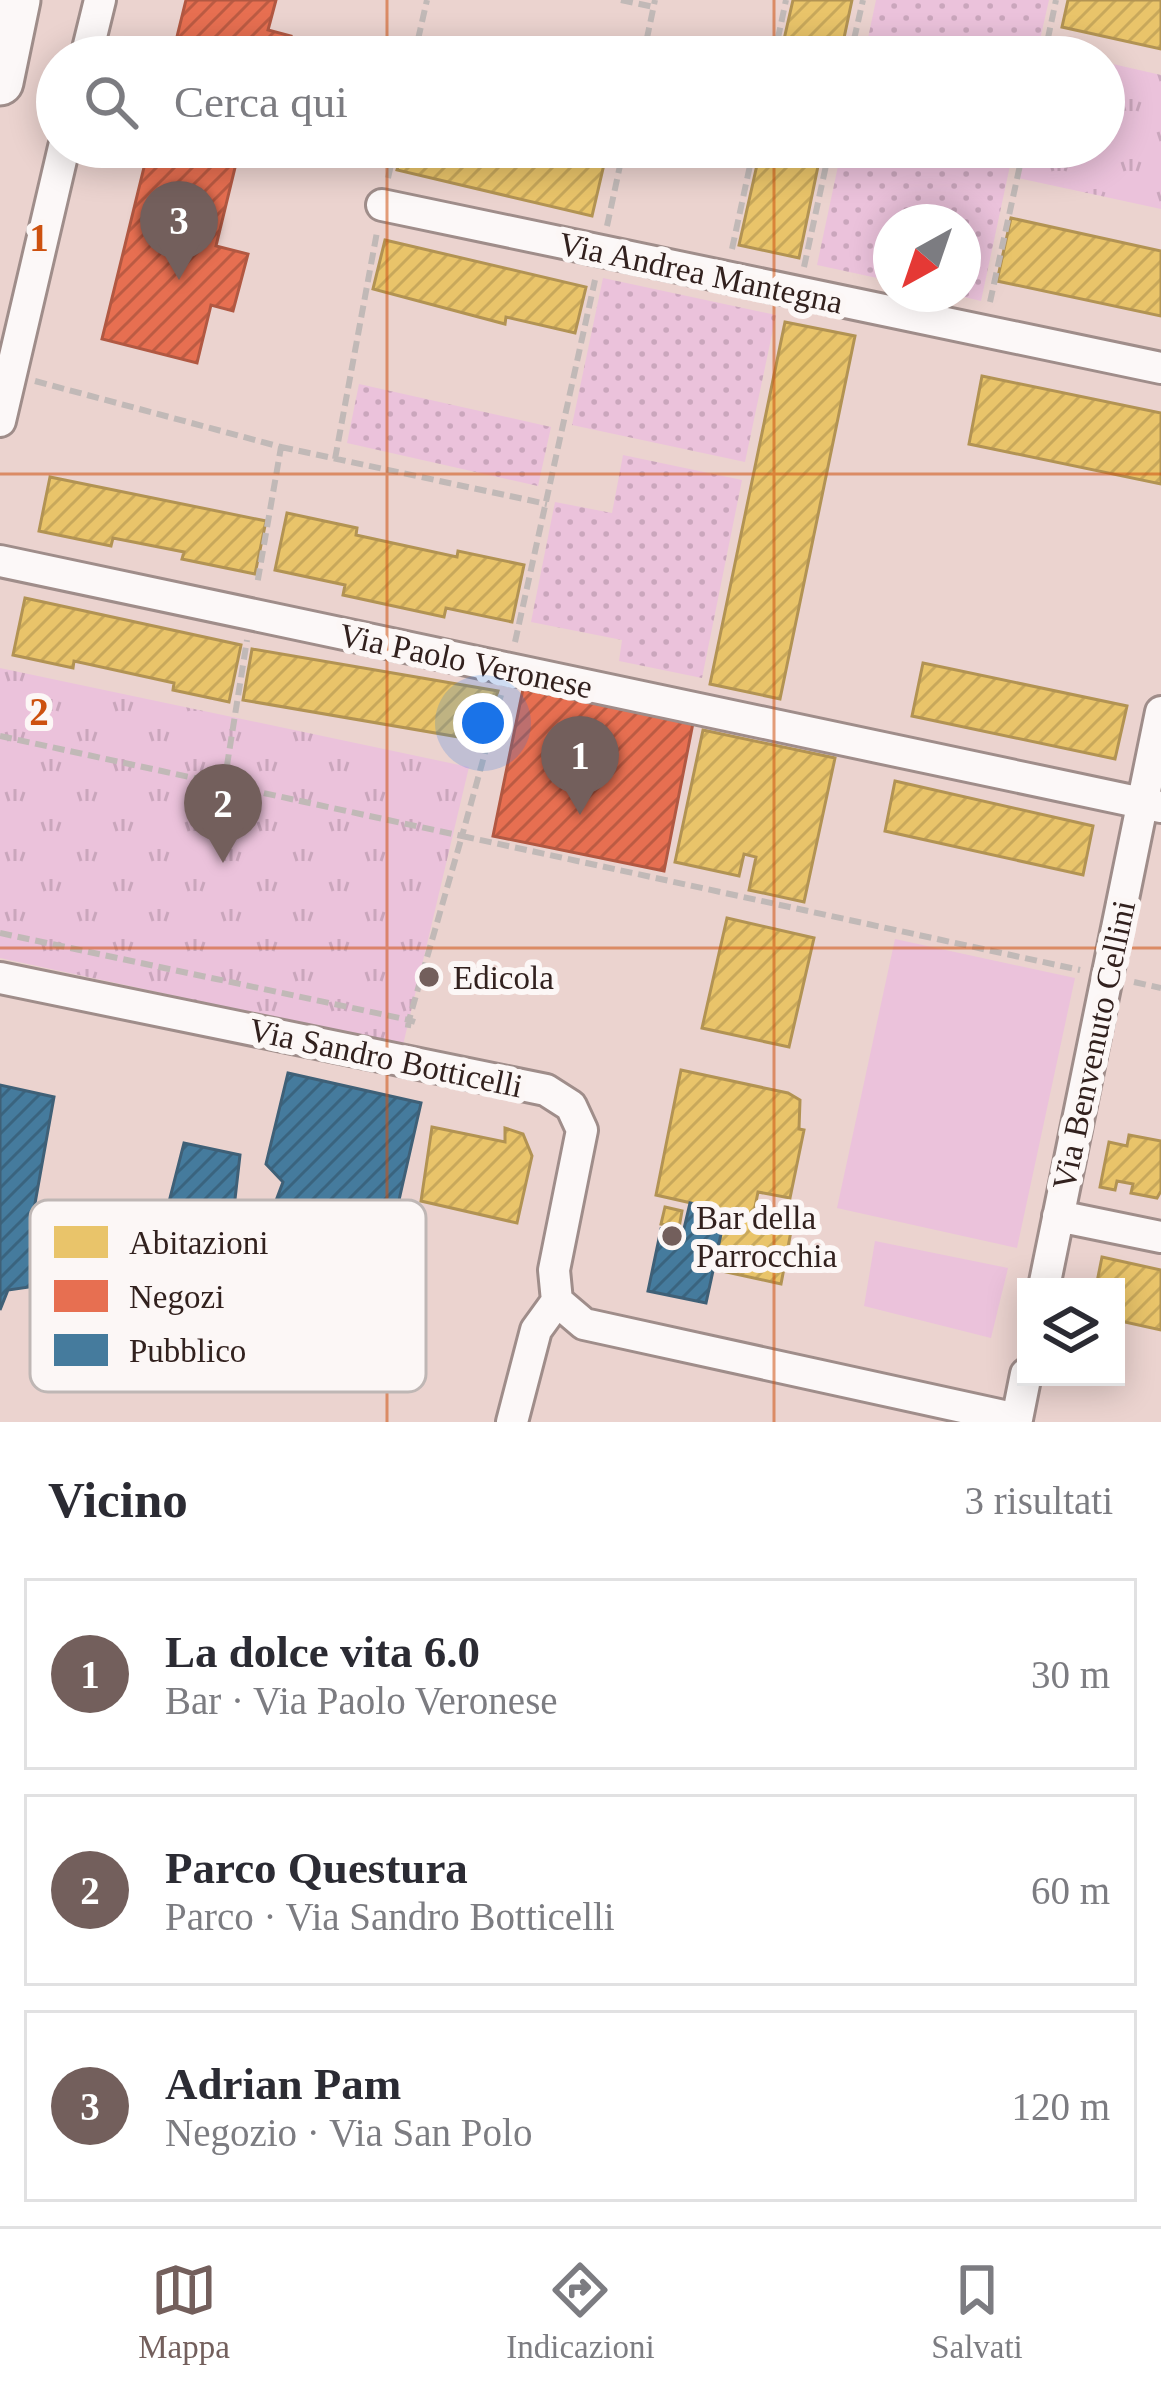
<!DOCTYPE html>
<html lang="it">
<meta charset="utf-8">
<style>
:root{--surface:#fff;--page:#f7f7f7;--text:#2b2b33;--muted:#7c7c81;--line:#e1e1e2;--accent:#735f5c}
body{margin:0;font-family:"Times New Roman",serif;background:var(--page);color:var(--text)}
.controls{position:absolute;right:36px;bottom:36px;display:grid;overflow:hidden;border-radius:0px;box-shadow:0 6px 30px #0003}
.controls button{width:108px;height:108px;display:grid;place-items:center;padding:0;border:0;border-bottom:3px solid var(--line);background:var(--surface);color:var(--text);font:60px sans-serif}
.compass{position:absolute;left:873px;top:204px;width:108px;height:108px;border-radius:50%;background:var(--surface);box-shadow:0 6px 30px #0003;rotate:220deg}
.you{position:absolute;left:483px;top:723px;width:42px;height:42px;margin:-30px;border:9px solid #fff;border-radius:50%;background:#1a73e8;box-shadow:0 0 0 18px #1a73e833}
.badge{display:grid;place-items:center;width:78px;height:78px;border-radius:50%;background:var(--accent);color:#fff;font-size:39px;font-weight:700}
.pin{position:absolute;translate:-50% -99px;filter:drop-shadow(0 3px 6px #0008)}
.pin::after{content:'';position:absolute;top:63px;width:42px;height:36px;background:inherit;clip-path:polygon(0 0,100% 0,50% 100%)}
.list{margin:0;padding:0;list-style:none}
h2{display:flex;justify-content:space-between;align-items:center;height:156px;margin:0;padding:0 48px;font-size:51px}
h2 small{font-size:39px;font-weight:400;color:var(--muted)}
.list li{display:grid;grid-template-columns:78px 1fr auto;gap:36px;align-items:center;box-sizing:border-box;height:192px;margin:0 24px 24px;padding:0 24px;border:3px solid var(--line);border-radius:0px}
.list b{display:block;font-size:45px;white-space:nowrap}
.list p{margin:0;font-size:39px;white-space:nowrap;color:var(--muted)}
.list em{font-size:39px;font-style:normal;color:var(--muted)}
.icon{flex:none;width:66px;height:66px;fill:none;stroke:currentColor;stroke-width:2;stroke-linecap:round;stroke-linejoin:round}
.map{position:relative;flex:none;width:1161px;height:1422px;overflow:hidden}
.search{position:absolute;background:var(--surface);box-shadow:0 6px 30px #0003;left:36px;right:36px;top:36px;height:132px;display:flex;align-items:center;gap:30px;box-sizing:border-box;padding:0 42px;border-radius:66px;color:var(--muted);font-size:45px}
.sheet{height:804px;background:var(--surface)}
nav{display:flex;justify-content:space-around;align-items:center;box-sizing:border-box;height:168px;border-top:3px solid var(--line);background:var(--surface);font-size:33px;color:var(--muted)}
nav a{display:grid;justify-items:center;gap:6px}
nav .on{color:var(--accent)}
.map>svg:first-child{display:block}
.grass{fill:url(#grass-dots)}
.park{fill:url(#park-tufts)}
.pitch{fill:#ebc2db}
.homes{fill:url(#homes-hatch);stroke:#b29353;stroke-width:3}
.shops{fill:url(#shops-hatch);stroke:#b15842;stroke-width:3}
.public{fill:url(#public-hatch);stroke:#3f6077;stroke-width:3}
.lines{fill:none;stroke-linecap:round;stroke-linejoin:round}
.minor-casing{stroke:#9f8d8a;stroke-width:36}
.secondary-casing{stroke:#9f8d8a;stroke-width:51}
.path{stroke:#c1b9b7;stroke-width:6;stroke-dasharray:12 6;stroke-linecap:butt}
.minor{stroke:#fcf8f8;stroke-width:30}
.secondary{stroke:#fcf8f8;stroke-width:45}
.grid{fill:none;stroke:#cd510f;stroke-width:3;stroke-opacity:0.55}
.poi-dot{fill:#735f5c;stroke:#fcf7f6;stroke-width:4.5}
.labels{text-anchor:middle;stroke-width:12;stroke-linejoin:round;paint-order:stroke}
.street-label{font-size:33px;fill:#32211e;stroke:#fcf7f6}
.poi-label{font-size:33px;fill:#32211e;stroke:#fcf7f6;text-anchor:start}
.key{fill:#fcf7f6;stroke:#bfb7b5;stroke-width:3}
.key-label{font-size:33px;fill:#32211e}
.grid-label{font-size:39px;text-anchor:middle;font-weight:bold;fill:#cd510f;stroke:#fcf7f6;stroke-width:12;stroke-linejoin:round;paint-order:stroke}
</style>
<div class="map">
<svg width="1161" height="1422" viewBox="0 0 1161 1422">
<defs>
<pattern id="grass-dots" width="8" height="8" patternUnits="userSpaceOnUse" patternTransform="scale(3)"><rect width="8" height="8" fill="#ebc2db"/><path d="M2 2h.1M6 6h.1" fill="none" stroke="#caa6bc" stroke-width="1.8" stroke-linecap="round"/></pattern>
<pattern id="park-tufts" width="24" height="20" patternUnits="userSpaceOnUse" patternTransform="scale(3)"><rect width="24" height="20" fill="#ebc2db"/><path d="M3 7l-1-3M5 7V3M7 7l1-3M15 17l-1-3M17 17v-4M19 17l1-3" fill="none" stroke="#caa6bc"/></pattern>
<pattern id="homes-hatch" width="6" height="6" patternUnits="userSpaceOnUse" patternTransform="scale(3)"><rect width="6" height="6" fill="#e9c46a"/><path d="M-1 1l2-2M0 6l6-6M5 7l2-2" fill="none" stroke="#c8a85b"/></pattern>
<pattern id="shops-hatch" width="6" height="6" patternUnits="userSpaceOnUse" patternTransform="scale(3)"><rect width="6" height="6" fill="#e76f51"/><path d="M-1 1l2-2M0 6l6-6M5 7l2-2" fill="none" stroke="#bc5b43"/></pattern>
<pattern id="public-hatch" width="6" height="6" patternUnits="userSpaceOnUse" patternTransform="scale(3)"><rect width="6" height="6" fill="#457b9d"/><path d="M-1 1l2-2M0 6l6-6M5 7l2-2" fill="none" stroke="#3a647f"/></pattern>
</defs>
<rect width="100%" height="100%" fill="#ebd3cf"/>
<!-- grass -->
<path class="grass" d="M 876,0 L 1049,0 L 1036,57 L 864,57 Z
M 842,147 L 1014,147 L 981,301 L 951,294 L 963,294 L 963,222 L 891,222 L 891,281 L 817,265 Z
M 603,278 L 776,315 L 745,462 L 572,425 Z
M 359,384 L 551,427 L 538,486 L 347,443 Z
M 623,455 L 742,480 L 702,678 L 619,661 L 622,640 L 531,622 L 555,502 L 612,513 Z"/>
<!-- park -->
<path class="park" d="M 1104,62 L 1161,75 L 1161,209 L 1018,178 L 1024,147 L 1104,147 Z
M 0,668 L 469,767 L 403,1045 L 0,958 Z"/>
<!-- pitch -->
<path class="pitch" d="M 895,939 L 1075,978 L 1017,1248 L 837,1208 Z
M 875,1241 L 1008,1268 L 991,1338 L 864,1306 Z"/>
<!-- homes -->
<path class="homes" d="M 793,0 L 852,0 L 840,57 L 780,57 Z
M 1068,0 L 1161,0 L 1161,49 L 1062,27 Z
M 403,147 L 608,147 L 592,216 L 397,170 Z
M 761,147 L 822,147 L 799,258 L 739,245 Z
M 1011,218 L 1161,251 L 1161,316 L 997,281 Z
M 385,240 L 586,287 L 575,333 L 506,317 L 505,324 L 373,289 Z
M 785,322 L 855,336 L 780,699 L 710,684 Z
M 982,376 L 1161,413 L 1161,484 L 969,444 Z
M 50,477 L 266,521 L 255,574 L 182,559 L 184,552 L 113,538 L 111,546 L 39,531 Z
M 287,513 L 357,528 L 356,535 L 457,557 L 458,551 L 524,565 L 512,622 L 446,608 L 444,617 L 343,595 L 345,585 L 275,570 Z
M 25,598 L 241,645 L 229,702 L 173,690 L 174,683 L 74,661 L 73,668 L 13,655 Z
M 252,649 L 498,691 L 482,741 L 243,700 Z
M 923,663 L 1127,706 L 1115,759 L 912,716 Z
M 703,730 L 835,758 L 804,902 L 749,890 L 756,857 L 744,854 L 739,876 L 675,862 Z
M 895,781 L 1093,826 L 1083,875 L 885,831 Z
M 727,918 L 814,938 L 789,1047 L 702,1028 Z
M 681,1070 L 788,1093 L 800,1100 L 799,1129 L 804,1130 L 790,1198 L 758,1192 L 753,1217 L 656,1195 Z
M 432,1127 L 505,1142 L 505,1128 L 523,1134 L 532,1156 L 517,1223 L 421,1201 Z
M 1129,1135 L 1161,1141 L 1161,1191 L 1157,1198 L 1131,1193 L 1133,1184 L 1117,1181 L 1115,1190 L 1100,1187 L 1109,1142 L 1127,1146 Z
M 665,1207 L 682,1211 L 679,1228 L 661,1224 Z
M 726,1211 L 792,1226 L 781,1284 L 713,1269 Z
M 1102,1257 L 1161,1270 L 1161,1330 L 1116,1320 L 1116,1287 L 1096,1287 Z"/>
<!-- shops -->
<path class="shops" d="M 186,0 L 276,0 L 268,30 L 291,36 L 286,57 L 172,57 Z
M 149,147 L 240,147 L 216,246 L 248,254 L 233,311 L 211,305 L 197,363 L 102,339 Z
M 523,689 L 693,723 L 664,871 L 493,836 Z"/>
<!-- public -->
<path class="public" d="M 288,1073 L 421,1103 L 392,1231 L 422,1236 L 411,1304 L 352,1294 L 342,1336 L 320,1331 L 323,1298 L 162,1262 L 156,1294 L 47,1269 L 43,1285 L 8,1290 L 0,1310 L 0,1085 L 54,1097 L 34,1209 L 159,1241 L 184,1143 L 240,1155 L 234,1208 L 271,1214 L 283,1182 L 266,1164 Z
M 690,1203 L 726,1211 L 706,1303 L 648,1291 L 661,1229 L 683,1233 Z"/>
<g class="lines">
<defs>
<path id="minor" d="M 86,57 L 100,0
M 382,205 L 1161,368
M 0,421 L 64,147
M 0,561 L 1161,807
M 0,978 L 546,1090 L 571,1106 L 582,1130 L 554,1270 L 557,1301 L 584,1324 L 1017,1419 L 1026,1374
M 1058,1216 L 1161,1237
M 1044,1287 L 1161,712
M 512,1422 L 536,1330 L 557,1301"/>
<path id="secondary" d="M 0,82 L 17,0"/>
</defs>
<!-- minor casing -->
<use href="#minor" class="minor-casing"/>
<!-- secondary casing -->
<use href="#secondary" class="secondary-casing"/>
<!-- path -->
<path class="path" d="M 621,0 L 654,7
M 646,44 L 705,57
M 414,57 L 427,0
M 643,57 L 655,0
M 774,57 L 786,0
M 850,57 L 863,0
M 1044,57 L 1056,0
M 388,178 L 395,147
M 607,226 L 624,147
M 732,249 L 754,147
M 804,267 L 830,147
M 990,302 L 1024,147
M 35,381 L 281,447 L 257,585
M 281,447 L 547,504
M 335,459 L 377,232
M 515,642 L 595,280
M 0,736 L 462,836 L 501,695
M 224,784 L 247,640
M 0,933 L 409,1020 L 407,1033
M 1134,982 L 1161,988
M 415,1022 L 409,1020 L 462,836 L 1080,970"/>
<!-- minor -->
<use href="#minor" class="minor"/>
<!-- secondary -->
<use href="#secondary" class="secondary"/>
</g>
<!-- grid -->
<path class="grid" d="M 387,0 L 387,57M 774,0 L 774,57M 387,147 L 387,1422M 774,147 L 774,1422M 0,474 L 1161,474M 0,948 L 1161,948"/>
<!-- markers -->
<g class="poi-dot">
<circle cx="429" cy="977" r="12"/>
<circle cx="672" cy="1236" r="12"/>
</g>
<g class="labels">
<!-- street labels -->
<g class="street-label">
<text transform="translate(701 272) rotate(12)" y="12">Via Andrea Mantegna</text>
<text transform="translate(466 660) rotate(12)" y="12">Via Paolo Veronese</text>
<text transform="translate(1093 1045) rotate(-78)" y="12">Via Benvenuto Cellini</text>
<text transform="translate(386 1057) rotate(12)" y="12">Via Sandro Botticelli</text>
</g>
<!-- poi labels -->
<g class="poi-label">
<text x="453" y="989">Edicola</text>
<text x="696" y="1229">Bar della<tspan x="696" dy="38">Parrocchia</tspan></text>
</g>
</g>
<!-- legend -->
<rect x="30" y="1200" width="396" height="192" rx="18" class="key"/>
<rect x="54" y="1226" width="54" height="32" fill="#e9c46a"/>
<rect x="54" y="1280" width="54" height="32" fill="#e76f51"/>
<rect x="54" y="1334" width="54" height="32" fill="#457b9d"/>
<g class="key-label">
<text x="129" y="1254">Abitazioni</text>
<text x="129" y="1308">Negozi</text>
<text x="129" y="1362">Pubblico</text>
</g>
<g class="grid-label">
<text x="39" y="251">1</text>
<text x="39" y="725">2</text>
</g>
</svg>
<div class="controls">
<button><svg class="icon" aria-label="layers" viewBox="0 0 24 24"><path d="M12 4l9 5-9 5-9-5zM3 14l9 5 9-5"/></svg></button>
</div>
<svg class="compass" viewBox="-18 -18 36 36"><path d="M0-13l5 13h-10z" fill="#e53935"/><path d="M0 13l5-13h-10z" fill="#7c7c81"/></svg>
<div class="you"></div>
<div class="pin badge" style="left:580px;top:815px">1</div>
<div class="pin badge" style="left:223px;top:863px">2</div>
<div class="pin badge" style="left:179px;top:280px">3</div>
<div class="search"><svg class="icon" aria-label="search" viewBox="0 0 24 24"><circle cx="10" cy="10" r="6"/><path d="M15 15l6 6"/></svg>Cerca qui</div>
</div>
<section class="sheet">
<h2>Vicino<small>3 risultati</small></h2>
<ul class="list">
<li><span class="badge">1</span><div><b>La dolce vita 6.0</b><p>Bar · Via Paolo Veronese</p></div><em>30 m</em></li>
<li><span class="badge">2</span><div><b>Parco Questura</b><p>Parco · Via Sandro Botticelli</p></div><em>60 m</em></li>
<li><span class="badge">3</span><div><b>Adrian Pam</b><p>Negozio · Via San Polo</p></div><em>120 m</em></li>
</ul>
</section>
<nav>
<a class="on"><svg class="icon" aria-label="map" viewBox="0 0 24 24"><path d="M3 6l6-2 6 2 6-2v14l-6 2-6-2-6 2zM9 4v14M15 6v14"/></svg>Mappa</a>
<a><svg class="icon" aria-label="directions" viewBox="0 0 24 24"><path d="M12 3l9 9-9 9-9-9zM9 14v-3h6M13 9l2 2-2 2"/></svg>Indicazioni</a>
<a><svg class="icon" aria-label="saved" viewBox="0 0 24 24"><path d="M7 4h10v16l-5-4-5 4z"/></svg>Salvati</a>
</nav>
